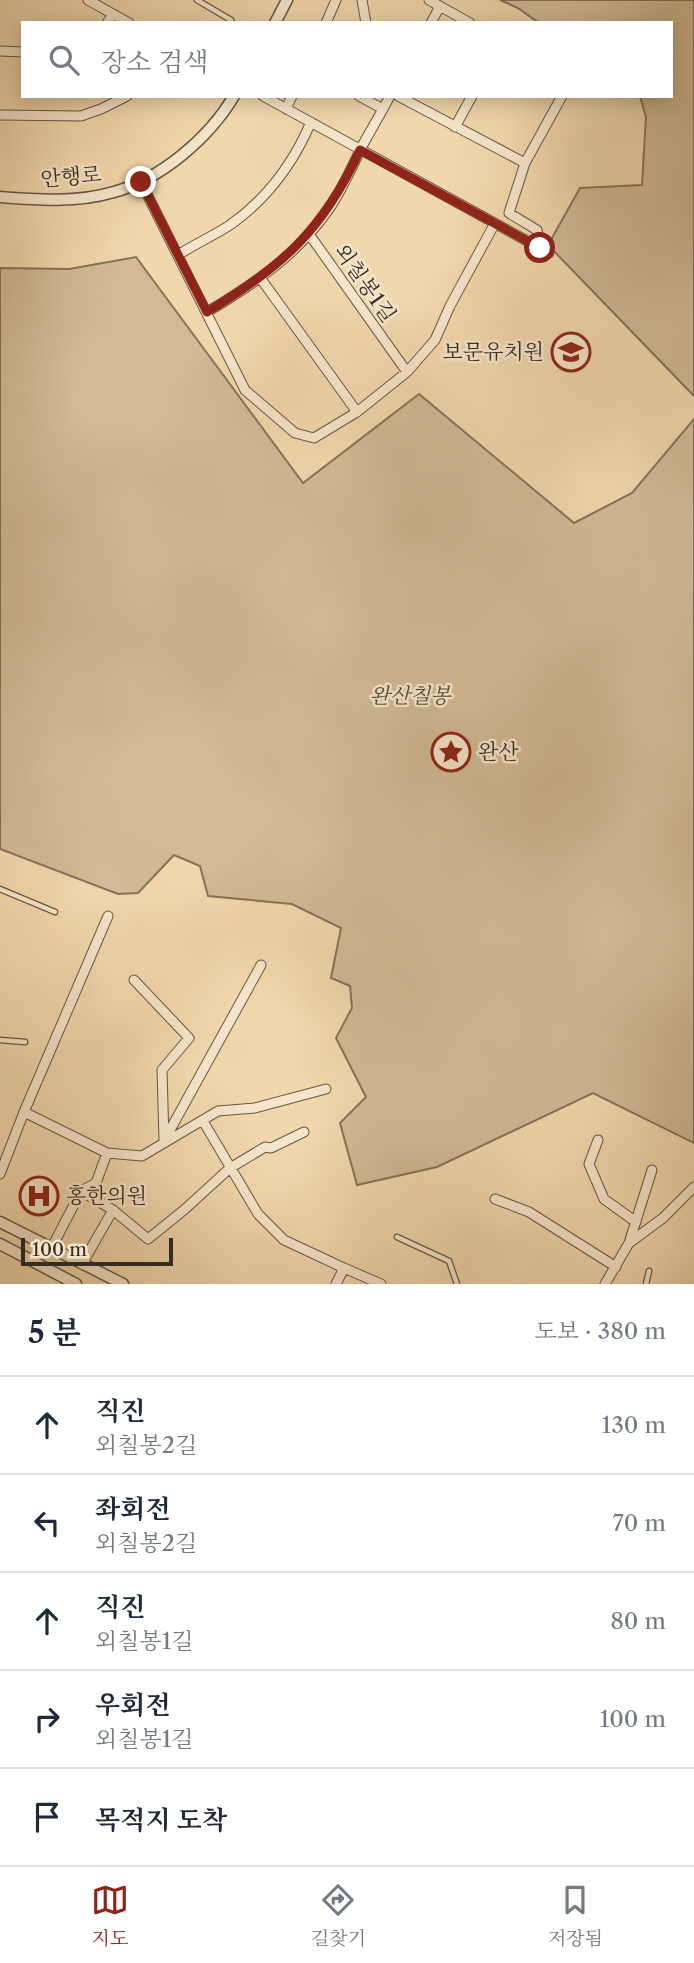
<!DOCTYPE html>
<html lang="ko">
<meta charset="utf-8">
<style>
:root{--surface:#fff;--page:#f2f2f3;--text:#1f2937;--muted:#747a83;--line:#e0e1e3;--accent:#8f2418}
body{margin:0;font-family:"Libre Caslon Text","Noto Serif KR",serif;background:var(--page);color:var(--text)}
.scale{position:absolute;left:21px;bottom:18px;width:152px;box-sizing:border-box;padding-left:7px;border:4px solid #362c1f;border-top:0;font-size:19px;line-height:24px;white-space:nowrap;color:#362c1f;-webkit-text-stroke:5px #f6e5ca;paint-order:stroke}
.stop{position:absolute;width:21px;height:21px;margin:-16px;border:5px solid #8f2418;border-radius:50%;background:#fff}
.stop.end{background:#8f2418;border-color:#fff;box-shadow:0 2px 7px #0008}
.list{margin:0;padding:0;list-style:none}
h2{display:flex;justify-content:space-between;align-items:center;height:91px;margin:0;padding:0 28px;font-size:30px}
h2 small{font-size:23px;font-weight:400;color:var(--muted)}
.list li{display:grid;grid-template-columns:46px 1fr auto;gap:21px;align-items:center;box-sizing:border-box;height:98px;padding:0 28px;border-top:2px solid var(--line)}
.list b{display:block;font-size:26px;white-space:nowrap}
.list p{margin:0;font-size:23px;white-space:nowrap;color:var(--muted)}
.list em{font-size:23px;font-style:normal;color:var(--muted)}
.icon{flex:none;width:38px;height:38px;fill:none;stroke:currentColor;stroke-width:2;stroke-linecap:round;stroke-linejoin:round}
.map{position:relative;flex:none;width:694px;height:1284px;overflow:hidden}
.search{position:absolute;background:var(--surface);box-shadow:0 4px 18px #0003;left:21px;right:21px;top:21px;height:77px;display:flex;align-items:center;gap:18px;box-sizing:border-box;padding:0 24px;border-radius:0px;color:var(--muted);font-size:26px}
.sheet{height:581px;background:var(--surface)}
nav{display:flex;justify-content:space-around;align-items:center;box-sizing:border-box;height:98px;border-top:2px solid var(--line);background:var(--surface);font-size:19px;color:var(--muted)}
nav a{display:grid;justify-items:center;gap:4px}
nav .on{color:var(--accent)}
.map>svg:first-child{display:block}
.green{fill:#d1ba95;stroke:#84735a;stroke-width:2}
.lines{fill:none;stroke-linecap:round;stroke-linejoin:round}
.service-casing{stroke:#655742;stroke-width:7}
.minor-casing{stroke:#655742;stroke-width:11}
.tertiary-casing{stroke:#655742;stroke-width:13}
.service{stroke:#f6e5ca;stroke-width:4.5}
.minor{stroke:#f6e5ca;stroke-width:9}
.tertiary{stroke:#f6e5ca;stroke-width:10}
.route{stroke:#8f2418;stroke-width:9}
.labels{text-anchor:middle;stroke-width:5;stroke-linejoin:round;paint-order:stroke}
.street-label{font-size:21px;fill:#362c1f;stroke:#f6e5ca}
.poi-label{font-size:21px;fill:#362c1f;stroke:#f6e5ca;text-anchor:start}
.park-label{font-size:21px;font-style:italic;fill:#554837;stroke:#f6e5ca}
</style>
<div class="map">
<svg width="694" height="1284" viewBox="0 0 694 1284">
<rect width="100%" height="100%" fill="#f1d7ad"/>
<filter id="stains"><feTurbulence type="fractalNoise" baseFrequency=".00286" numOctaves="4"/><feColorMatrix values="0 0 0 0 .2 0 0 0 0 .09 0 0 0 0 .02 0 0 0 .5 -.17"/></filter>
<radialGradient id="worn" r=".72"><stop offset=".6" stop-color="#630" stop-opacity="0"/><stop offset="1" stop-color="#630" stop-opacity=".3"/></radialGradient>
<!-- green -->
<path class="green" d="M 500,0 L 694,0 L 694,396 L 548,245 L 580,188 L 642,185 L 646,117 L 640,96 L 671,96 L 671,23 L 539,23 L 518,8 Z
M 136,257 L 303,483 L 419,394 L 574,523 L 632,493 L 694,419 L 694,1143 L 593,1093 L 437,1167 L 357,1185 L 340,1123 L 366,1097 L 336,1038 L 352,1008 L 350,986 L 331,978 L 341,928 L 292,904 L 208,896 L 200,866 L 174,855 L 138,893 L 118,894 L 0,849 L 0,268 L 69,269 Z"/>
<g class="lines">
<defs>
<path id="service" d="M 197,0 L 231,20
M 0,889 L 55,912
M 0,1040 L 25,1042
M 397,1237 L 449,1261 L 457,1284
M 646,1284 L 649,1271"/>
<path id="minor" d="M 88,0 L 129,23
M 362,0 L 366,23
M 429,0 L 470,23
M 107,23 L 113,14
M 326,23 L 336,0
M 431,23 L 440,6
M 0,51 L 23,52
M 263,96 L 549,253
M 359,96 L 383,109
M 398,96 L 525,163 L 562,96
M 286,109 L 292,96
M 0,115 L 81,116 L 101,109 L 127,96
M 455,127 L 472,96
M 525,163 L 509,213 L 537,230 L 540,248
M 141,182 L 245,390 L 295,433 L 314,438 L 357,412 L 407,372 L 435,340 L 450,306 L 495,223
M 309,234 L 407,372
M 178,255 C 195,244 213,236 230,225 C 267,199 293,164 311,122
M 261,279 L 357,412
M 207,312 C 254,284 297,255 329,209 C 342,190 351,169 361,148 C 371,130 381,113 390,96
M 134,980 L 189,1038 L 162,1070 L 164,1141 L 261,965
M 24,1112 L 107,1153
M 203,1121 L 258,1214 L 284,1240 L 344,1268
M 598,1140 L 589,1164 L 604,1199 L 636,1222
M 0,1174 L 24,1112 L 108,916
M 81,1191 L 113,1210
M 495,1199 L 529,1212 L 616,1267
M 629,1243 L 663,1218 L 694,1187
M 51,1249 L 81,1191 L 96,1183 L 107,1153 L 142,1156 L 218,1111 L 255,1108 L 326,1089
M 82,1264 L 113,1210 L 148,1239 L 184,1210 L 230,1168 L 265,1147 L 271,1148 L 304,1132
M 336,1284 L 344,1268 L 381,1284
M 605,1284 L 629,1243 L 652,1170"/>
<path id="tertiary" d="M 275,23 L 287,0
M 0,197 C 38,200 77,203 114,192 C 161,179 209,138 234,96
M 0,1222 L 123,1284
M 0,1244 L 76,1284"/>
</defs>
<!-- service casing -->
<use href="#service" class="service-casing"/>
<!-- minor casing -->
<use href="#minor" class="minor-casing"/>
<!-- tertiary casing -->
<use href="#tertiary" class="tertiary-casing"/>
<!-- service -->
<use href="#service" class="service"/>
<!-- minor -->
<use href="#minor" class="minor"/>
<!-- tertiary -->
<use href="#tertiary" class="tertiary"/>
</g>
<g class="lines">
<!-- route -->
<path class="route" d="M 141,182 L 207,312 C 282,267 323,230 360,150 L 540,248"/>
</g>
<!-- icons -->
<defs>
<symbol id="school-ring" viewBox="-11 -11 22 22"><circle r="9.5" fill="#f6e5ca" stroke="#8f2418" stroke-width="1.5"/><path d="M0-5L7-2L0 1L-7-2ZM-4 1L0 2.5L4 1V4Q0 6-4 4Z" fill="#8f2418"/></symbol>
<symbol id="sight-ring" viewBox="-11 -11 22 22"><circle r="9.5" fill="#f6e5ca" stroke="#8f2418" stroke-width="1.5"/><path d="M0-6L1.8-2.2L6-1.7L2.9 1.2L3.7 5.4L0 3.3L-3.7 5.4L-2.9 1.2L-6-1.7L-1.8-2.2Z" fill="#8f2418"/></symbol>
<symbol id="hospital-ring" viewBox="-11 -11 22 22"><circle r="9.5" fill="#f6e5ca" stroke="#8f2418" stroke-width="1.5"/><path d="M-5-5h3v3.5h4V-5h3V5h-3V1.5h-4V5h-3Z" fill="#8f2418"/></symbol>
</defs>
<g fill-rule="evenodd">
<use href="#school-ring" x="549" y="330" width="44" height="44"/>
<use href="#sight-ring" x="429" y="730" width="44" height="44"/>
<use href="#hospital-ring" x="17" y="1174" width="44" height="44"/>
</g>
<g class="labels">
<!-- street labels -->
<g class="street-label">
<text transform="translate(71 177) rotate(-5)" y="7">안행로</text>
<text transform="translate(365 283) rotate(55)" y="7">외칠봉1길</text>
</g>
<!-- poi labels -->
<g class="poi-label">
<text x="544" y="359" text-anchor="end">보문유치원</text>
<text x="478" y="759">완산</text>
<text x="66" y="1203">홍한의원</text>
</g>
<!-- park labels -->
<g class="park-label">
<text x="410" y="703">완산칠봉</text>
</g>
</g>
<rect width="100%" height="100%" filter="url(#stains)"/>
<rect width="100%" height="100%" fill="url(#worn)"/>
</svg>
<div class="scale">100 m</div>
<div class="stop" style="left:540px;top:248px"></div>
<div class="stop end" style="left:141px;top:182px"></div>
<div class="search"><svg class="icon" aria-label="search" viewBox="0 0 24 24"><circle cx="10" cy="10" r="6"/><path d="M15 15l6 6"/></svg>장소 검색</div>
</div>
<section class="sheet">
<h2>5 분<small>도보 · 380 m</small></h2>
<ul class="list">
<li><svg class="icon" aria-label="ahead" viewBox="0 0 24 24"><path d="M12 20V5M6 11l6-6 6 6"/></svg><div><b>직진</b><p>외칠봉2길</p></div><em>130 m</em></li>
<li><svg class="icon" aria-label="left" viewBox="0 0 24 24"><path d="M17 20v-9H6M10 6l-5 5 5 5"/></svg><div><b>좌회전</b><p>외칠봉2길</p></div><em>70 m</em></li>
<li><svg class="icon" aria-label="ahead" viewBox="0 0 24 24"><path d="M12 20V5M6 11l6-6 6 6"/></svg><div><b>직진</b><p>외칠봉1길</p></div><em>80 m</em></li>
<li><svg class="icon" aria-label="right" viewBox="0 0 24 24"><path d="M7 20v-9h11M14 6l5 5-5 5"/></svg><div><b>우회전</b><p>외칠봉1길</p></div><em>100 m</em></li>
<li><svg class="icon" aria-label="arrive" viewBox="0 0 24 24"><path d="M6 21V4h12l-3 4 3 4H6"/></svg><div><b>목적지 도착</b></div></li>
</ul>
</section>
<nav>
<a class="on"><svg class="icon" aria-label="map" viewBox="0 0 24 24"><path d="M3 6l6-2 6 2 6-2v14l-6 2-6-2-6 2zM9 4v14M15 6v14"/></svg>지도</a>
<a><svg class="icon" aria-label="directions" viewBox="0 0 24 24"><path d="M12 3l9 9-9 9-9-9zM9 14v-3h6M13 9l2 2-2 2"/></svg>길찾기</a>
<a><svg class="icon" aria-label="saved" viewBox="0 0 24 24"><path d="M7 4h10v16l-5-4-5 4z"/></svg>저장됨</a>
</nav>
